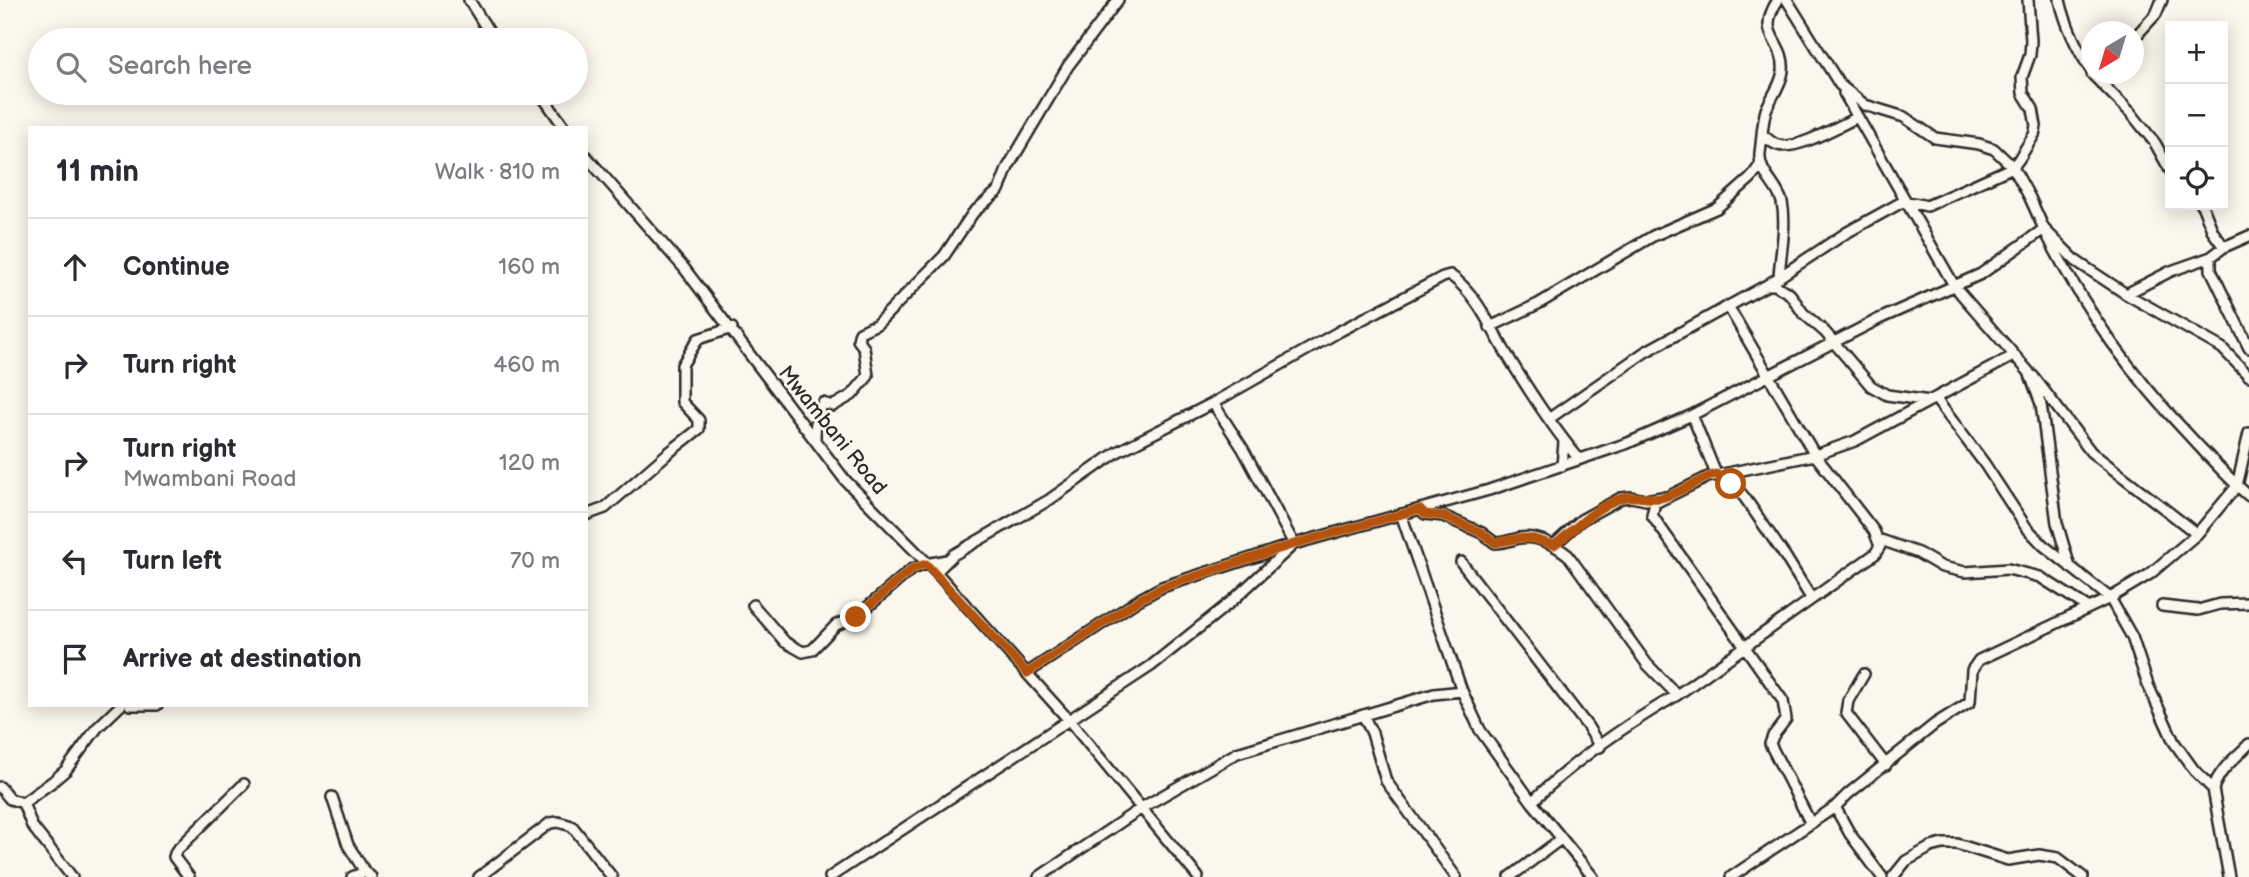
<!DOCTYPE html>
<meta charset="utf-8">
<style>
:root{--surface:#fff;--page:#f2f2f3;--text:#2b2b33;--muted:#7c7c81;--line:#e1e1e2}
body{margin:0;font-family:"Balsamiq Sans",sans-serif;background:var(--page);color:var(--text)}
.controls{position:absolute;right:21px;top:21px;display:grid;overflow:hidden;border-radius:0px;box-shadow:0 4px 18px #0003}
.controls button{width:63px;height:63px;display:grid;place-items:center;padding:0;border:0;border-bottom:2px solid var(--line);background:var(--surface);color:var(--text);font:35px sans-serif}
.compass{position:absolute;left:2081px;top:21px;width:63px;height:63px;border-radius:50%;background:var(--surface);box-shadow:0 4px 18px #0003;rotate:218deg}
.stop{position:absolute;width:21px;height:21px;margin:-16px;border:5px solid #b45309;border-radius:50%;background:#fff}
.stop.end{background:#b45309;border-color:#fff;box-shadow:0 2px 7px #0008}
.list{margin:0;padding:0;list-style:none}
h2{display:flex;justify-content:space-between;align-items:center;height:91px;margin:0;padding:0 28px;font-size:30px}
h2 small{font-size:23px;font-weight:400;color:var(--muted)}
.list li{display:grid;grid-template-columns:46px 1fr auto;gap:21px;align-items:center;box-sizing:border-box;height:98px;padding:0 28px;border-top:2px solid var(--line)}
.list b{display:block;font-size:26px;white-space:nowrap}
.list p{margin:0;font-size:23px;white-space:nowrap;color:var(--muted)}
.list em{font-size:23px;font-style:normal;color:var(--muted)}
.icon{flex:none;width:38px;height:38px;fill:none;stroke:currentColor;stroke-width:2;stroke-linecap:round;stroke-linejoin:round}
.map{position:relative;flex:none;width:2249px;height:877px;overflow:hidden}
.search{position:absolute;background:var(--surface);box-shadow:0 4px 18px #0003;left:28px;top:28px;width:560px;height:77px;display:flex;align-items:center;gap:18px;box-sizing:border-box;padding:0 24px;border-radius:38px;color:var(--muted);font-size:26px}
.panel{position:absolute;background:var(--surface);box-shadow:0 4px 18px #0003;left:28px;top:126px;width:560px;height:581px;border-radius:0px}
.map>svg:first-child{display:block}
.lines{fill:none;stroke-linecap:round;stroke-linejoin:round}
.street-casing{stroke:#2b2b2b;stroke-width:14}
.street{stroke:#fbf7ec;stroke-width:9}
.route{stroke:#b45309;stroke-width:9}
.labels{text-anchor:middle;stroke-width:6;stroke-linejoin:round;paint-order:stroke}
.street-label{font-size:21px;fill:#2b2b2b;stroke:#fbf7ec}
</style>
<div class="map">
<svg width="2249" height="877" viewBox="0 0 2249 877">
<rect width="100%" height="100%" fill="#fbf7ec"/>
<filter id="ink" filterUnits="userSpaceOnUse"><feTurbulence type="fractalNoise" baseFrequency=".0143" numOctaves="2"/><feDisplacementMap in="SourceGraphic" scale="14" xChannelSelector="R" yChannelSelector="G"/><feConvolveMatrix kernelMatrix="1 2 1 2 8 2 1 2 1" color-interpolation-filters="sRGB"/></filter>
<g filter="url(#ink)">
<g class="lines">
<defs>
<path id="street" d="M 469,0 L 494,40
M 1778,0 C 1754,36 1786,40 1783,71 C 1781,86 1771,97 1766,110 C 1762,123 1762,140 1760,153 C 1758,173 1777,184 1782,202 C 1787,226 1780,254 1779,278
M 1787,0 L 1840,85 L 1865,105 L 1904,117 L 1935,138 L 1979,144 L 1994,149 L 2013,167 L 2030,198 L 2044,229 L 2076,261 L 2126,294 L 2222,348 L 2249,376
M 2060,0 C 2066,27 2077,49 2092,72
M 2134,38 L 2156,14 L 2162,0
M 2092,74 L 2131,113 L 2155,143 L 2170,170
M 540,93 L 565,128
M 1844,93 L 1955,287 L 2029,372 L 2041,404 L 2057,523 L 2070,567
M 1764,136 C 1768,139 1773,144 1778,145 C 1797,151 1840,125 1858,117
M 586,156 L 684,268 L 845,480 L 936,572 L 1068,719 L 1198,877
M 2202,205 L 2213,232 L 2224,247
M 2249,236 L 2224,247 L 2211,257 L 2211,270 L 2249,348
M 1769,285 L 1775,285 L 1790,294 L 1803,313 L 1825,332 L 1871,386 L 1887,395 L 1930,401
M 2126,294 L 2171,271 L 2211,257
M 1490,327 L 1538,304 L 1653,236 L 1717,208 L 1751,178 L 1760,165
M 2033,376 L 2091,452 L 2197,534
M 1935,398 L 1984,463 L 2026,527 L 2043,545 L 2110,598 L 2132,637 L 2148,685 L 2174,742 L 2194,770 L 2213,789
M 1692,415 L 1716,474 L 1739,491 L 1745,498 L 1785,556 L 1811,598
M 1550,418 L 1645,352 L 1767,285 L 1846,233 L 1904,201 L 1927,206 L 2013,167 L 2019,159 L 2034,135 L 2036,126 L 2033,109 L 2023,93 L 2022,77 L 2030,55 L 2031,41 L 2028,0
M 815,440 C 815,425 816,415 823,403 L 833,406 L 852,395 L 868,376 L 864,348 L 858,340 L 860,332 L 877,324 L 944,256 L 973,213 L 999,190 L 1008,167 L 1068,66 L 1118,0
M 1562,466 L 1564,442
M 1420,509 L 1425,514 L 1443,516 L 1482,533 L 1495,543 C 1504,543 1511,540 1519,538 C 1538,535 1554,544 1568,555 L 1647,664 L 1677,695
M 1401,514 L 1462,691
M 586,515 L 605,508 L 667,454 L 699,429 L 699,420 L 682,402 L 682,365 L 698,339 L 732,328
M 1878,539 L 1918,553 L 1942,567 L 1965,572 L 2008,569 L 2040,577 L 2089,608
M 1554,545 L 1581,520 L 1621,498 L 1631,497 L 1646,500 L 1662,497
M 1461,562 L 1588,727 L 1600,747
M 936,572 L 953,555 L 1049,500 L 1117,452 L 1213,403 L 1340,331 L 1443,277 L 1450,275 C 1476,293 1490,326 1506,353 C 1527,388 1553,428 1579,459
M 753,605 L 785,642 L 803,652 L 812,650 L 836,625 L 856,617 L 912,569 L 926,564 L 947,560
M 2162,606 L 2198,610 L 2220,604 L 2249,603
M 1027,673 L 1140,599 L 1162,587 L 1294,544 L 1243,449 L 1213,403
M 1864,674 L 1848,701 L 1846,713 L 1886,765
M 130,705 L 157,705
M 1363,715 L 1372,733 L 1386,781 L 1456,877
M 0,787 L 10,799 L 23,803 L 32,826 L 72,877
M 332,797 L 348,845 L 365,872
M 1532,802 C 1574,760 1626,725 1677,695 L 1875,554 L 1880,546 L 1874,531 L 1815,455 L 1728,306
M 23,803 L 52,782 L 66,770 L 97,728 L 121,705
M 1835,807 L 1850,834 L 1882,877
M 1810,822 L 1770,744 L 1773,736 L 1786,719 L 1783,701 L 1658,524 L 1652,515 L 1655,503 L 1708,477 L 1815,455 L 1855,441 L 2013,356
M 189,877 L 174,857 L 176,851 L 244,784
M 352,877 L 365,872 L 371,877
M 479,877 L 550,823 L 558,822 L 572,826 L 612,877
M 830,877 L 1151,666 L 1232,601 L 1294,544 L 1489,490 L 1628,443 L 1692,415 L 1879,319 L 1981,274 L 2044,229 C 2085,312 2132,376 2196,443 C 2213,461 2230,480 2249,496
M 1039,877 L 1143,807 L 1237,753 L 1434,694 L 1462,691 L 1480,730 L 1532,802 L 1593,877
M 1510,877 L 1561,839
M 1731,877 L 1835,807 L 1848,794 L 1935,724 L 1970,702 L 1972,670 L 1979,660 L 2110,598 L 2150,574 L 2197,534 L 2237,486 L 2249,433
M 1893,877 L 1906,861 L 1931,847 L 1943,844 L 1957,844 L 2008,860 L 2039,855 L 2058,858 L 2083,877
M 2229,877 L 2213,789 C 2220,768 2235,759 2249,744"/>
</defs>
<!-- street casing -->
<use href="#street" class="street-casing"/>
<!-- street -->
<use href="#street" class="street"/>
</g>
</g>
<g class="lines" filter="url(#ink)">
<!-- route -->
<path class="route" d="M 856,617 L 912,569 L 926,564 L 1027,673 L 1140,599 L 1163,587 L 1294,544 L 1420,509 L 1425,514 L 1443,516 L 1482,533 L 1495,543 L 1520,538 L 1534,539 L 1554,545 C 1576,529 1595,506 1622,498 C 1634,494 1647,500 1660,498 C 1680,494 1697,480 1716,474 L 1731,484"/>
</g>
<g class="labels">
<!-- street labels -->
<g class="street-label">
<text transform="translate(833 430) rotate(51)" y="7">Mwambani Road</text>
</g>
</g>
</svg>
<div class="controls">
<button>+</button>
<button>−</button>
<button><svg class="icon" aria-label="locate" viewBox="0 0 24 24"><circle cx="12" cy="12" r="6"/><path d="M12 2v4M12 18v4M2 12h4M18 12h4"/></svg></button>
</div>
<svg class="compass" viewBox="-18 -18 36 36"><path d="M0-13l5 13h-10z" fill="#e53935"/><path d="M0 13l5-13h-10z" fill="#7c7c81"/></svg>
<div class="stop" style="left:1731px;top:484px"></div>
<div class="stop end" style="left:856px;top:617px"></div>
<div class="search"><svg class="icon" aria-label="search" viewBox="0 0 24 24"><circle cx="10" cy="10" r="6"/><path d="M15 15l6 6"/></svg>Search here</div>
<section class="panel">
<h2>11 min<small>Walk · 810 m</small></h2>
<ul class="list">
<li><svg class="icon" aria-label="ahead" viewBox="0 0 24 24"><path d="M12 20V5M6 11l6-6 6 6"/></svg><div><b>Continue</b></div><em>160 m</em></li>
<li><svg class="icon" aria-label="right" viewBox="0 0 24 24"><path d="M7 20v-9h11M14 6l5 5-5 5"/></svg><div><b>Turn right</b></div><em>460 m</em></li>
<li><svg class="icon" aria-label="right" viewBox="0 0 24 24"><path d="M7 20v-9h11M14 6l5 5-5 5"/></svg><div><b>Turn right</b><p>Mwambani Road</p></div><em>120 m</em></li>
<li><svg class="icon" aria-label="left" viewBox="0 0 24 24"><path d="M17 20v-9H6M10 6l-5 5 5 5"/></svg><div><b>Turn left</b></div><em>70 m</em></li>
<li><svg class="icon" aria-label="arrive" viewBox="0 0 24 24"><path d="M6 21V4h12l-3 4 3 4H6"/></svg><div><b>Arrive at destination</b></div></li>
</ul>
</section>
</div>
